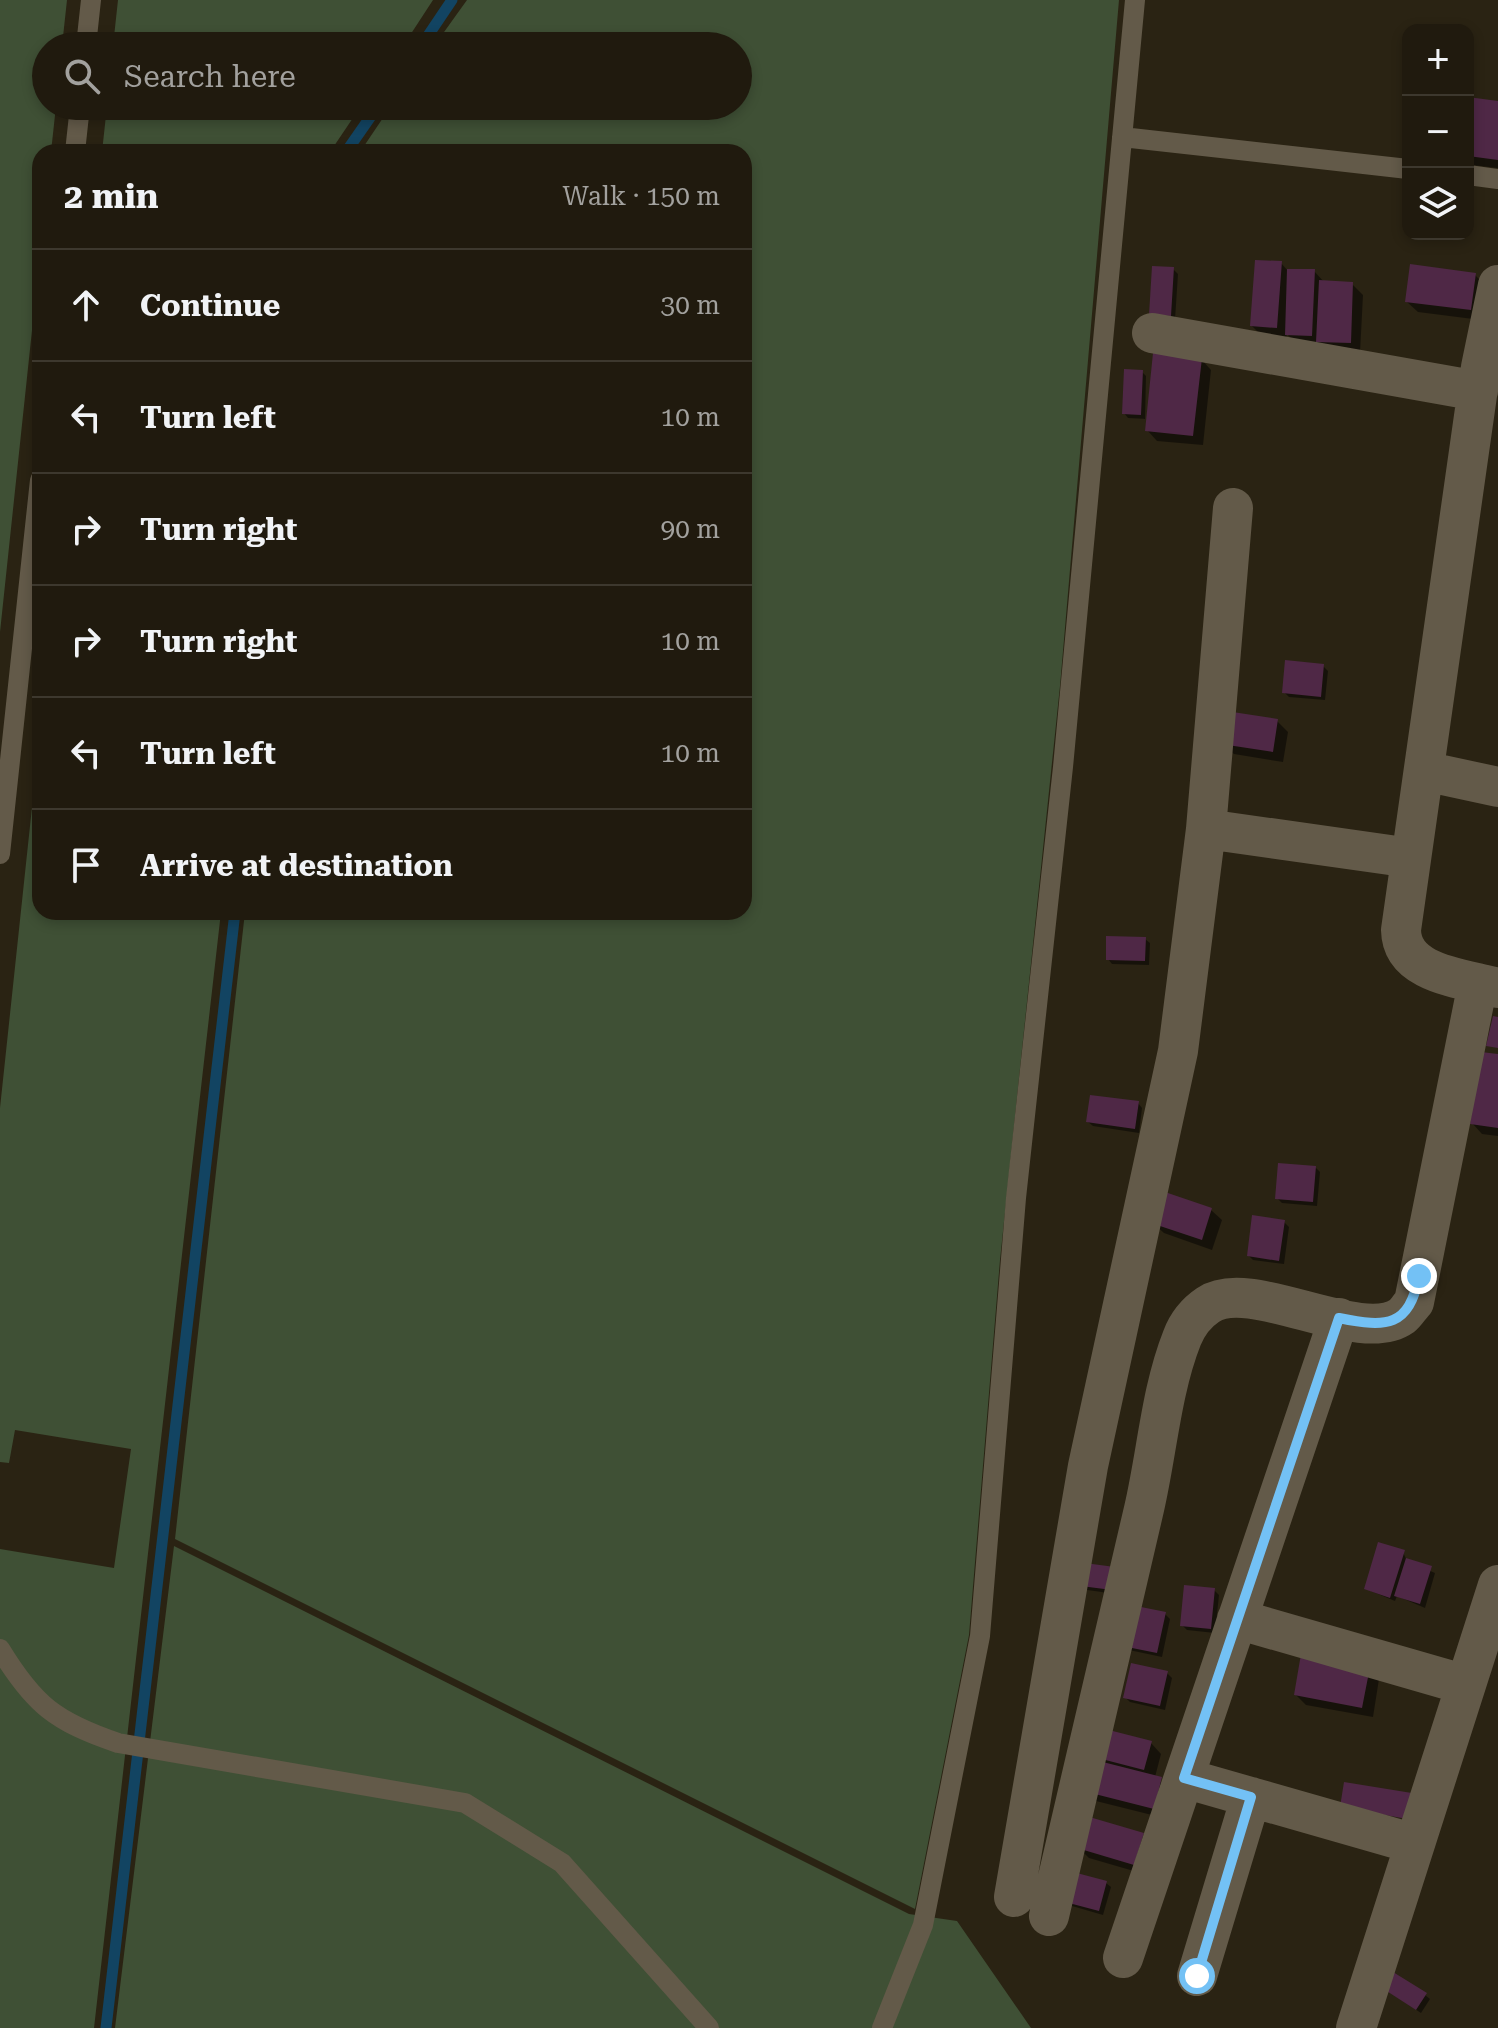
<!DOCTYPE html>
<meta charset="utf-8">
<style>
:root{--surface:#201a0e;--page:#282317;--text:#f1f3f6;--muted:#a2a19e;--line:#3d382e}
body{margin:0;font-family:"Roboto Serif",serif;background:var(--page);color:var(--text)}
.controls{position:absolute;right:24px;top:24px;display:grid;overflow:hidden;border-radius:16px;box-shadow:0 4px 12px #0003}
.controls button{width:72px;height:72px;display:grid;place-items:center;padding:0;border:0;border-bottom:2px solid var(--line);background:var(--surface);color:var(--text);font:40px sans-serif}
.stop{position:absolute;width:24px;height:24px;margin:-18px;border:6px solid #73c1f5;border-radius:50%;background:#fff}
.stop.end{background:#73c1f5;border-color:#fff;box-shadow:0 2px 8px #0008}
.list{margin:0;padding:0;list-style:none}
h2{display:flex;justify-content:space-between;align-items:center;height:104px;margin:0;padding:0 32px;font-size:34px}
h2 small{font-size:26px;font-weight:400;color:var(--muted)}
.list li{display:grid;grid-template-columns:52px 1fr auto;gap:24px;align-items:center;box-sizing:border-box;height:112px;padding:0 32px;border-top:2px solid var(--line)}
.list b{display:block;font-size:30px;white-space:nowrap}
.list em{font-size:26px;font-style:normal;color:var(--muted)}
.icon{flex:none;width:44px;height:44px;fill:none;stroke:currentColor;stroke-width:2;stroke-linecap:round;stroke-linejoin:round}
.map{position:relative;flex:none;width:1498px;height:2028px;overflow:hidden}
.search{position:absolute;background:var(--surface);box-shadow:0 4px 12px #0003;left:32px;top:32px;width:720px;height:88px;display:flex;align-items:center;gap:20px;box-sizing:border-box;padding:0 28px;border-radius:44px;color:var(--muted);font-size:30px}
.panel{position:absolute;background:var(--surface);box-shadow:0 4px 12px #0003;left:32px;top:144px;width:720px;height:776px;border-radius:24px}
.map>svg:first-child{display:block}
.green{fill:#3f5035}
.shadow{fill:#0007}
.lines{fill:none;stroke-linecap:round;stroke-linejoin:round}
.stream{stroke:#124462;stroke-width:11}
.building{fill:#4f2846}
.service{stroke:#635a49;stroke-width:20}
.minor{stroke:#635a49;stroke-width:40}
.route{stroke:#73c1f5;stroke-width:10}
</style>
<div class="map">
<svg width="1498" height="2028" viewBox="0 0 1498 2028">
<rect width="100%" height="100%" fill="#2a2313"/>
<!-- green -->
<path class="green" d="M 0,0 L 67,0 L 62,46 L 46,46 L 46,106 L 56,106 L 51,152 L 40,152 L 40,255 L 0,632 Z
M 118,0 L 433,0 L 403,46 L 113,46 Z
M 467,0 L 1119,0 L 1060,686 L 1000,1260 L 969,1635 L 915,1909 L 175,1539 L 245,912 L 744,912 L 744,152 L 360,152 L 391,106 L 738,106 L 738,46 L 434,46 Z
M 107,106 L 361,106 L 330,152 L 102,152 Z
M 40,732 L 40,912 L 221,912 L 94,2028 L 0,2028 L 0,1549 L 114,1568 L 131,1449 L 15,1430 L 9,1463 L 0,1462 L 0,1108 Z
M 174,1546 L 909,1914 L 957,1921 L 1031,2028 L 115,2028 Z"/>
<!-- shadow -->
<path class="shadow" d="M 1468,100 L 1498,103 L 1498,168 L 1472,165 L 1468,161 Z
M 1281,263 L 1288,271 L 1314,271 L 1325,283 L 1352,284 L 1363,295 L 1360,353 L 1297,345 L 1287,334 L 1286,338 L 1262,336 L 1252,326 Z
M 1173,269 L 1178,274 L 1175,320 L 1156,319 Z
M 1475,275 L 1485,285 L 1481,320 L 1418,312 L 1407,302 Z
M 1201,359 L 1211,370 L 1203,445 L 1157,441 L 1147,430 L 1148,419 L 1128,418 L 1124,413 L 1142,372 L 1146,376 L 1145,419 L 1148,419 Z
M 1323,666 L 1328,671 L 1325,700 L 1289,697 L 1284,692 Z
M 1277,721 L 1288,732 L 1283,762 L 1234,754 L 1223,744 Z
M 1145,939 L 1150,943 L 1149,965 L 1112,964 L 1108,959 Z
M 1498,1057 L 1498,1136 L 1482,1134 L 1472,1123 Z
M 1138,1103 L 1142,1108 L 1139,1133 L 1093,1126 L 1088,1122 Z
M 1316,1168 L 1320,1172 L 1317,1206 L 1282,1203 L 1277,1198 Z
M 1211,1210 L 1222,1220 L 1212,1250 L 1164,1233 L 1153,1223 Z
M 1284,1222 L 1289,1227 L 1284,1264 L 1253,1260 L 1249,1256 Z
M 1403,1552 L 1407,1561 L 1435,1573 L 1425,1608 L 1397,1596 L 1395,1601 L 1366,1589 Z
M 1078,1565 L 1116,1594 L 1080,1589 Z
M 1214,1590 L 1219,1595 L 1215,1633 L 1187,1630 L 1182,1625 Z
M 1165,1614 L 1170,1619 L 1162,1657 L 1129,1650 Z
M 1303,1657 L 1379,1679 L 1373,1717 L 1306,1705 L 1296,1695 Z
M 1167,1673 L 1172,1678 L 1165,1710 L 1130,1702 L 1125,1697 Z
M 1151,1743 L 1161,1754 L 1155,1777 L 1171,1789 L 1164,1818 L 1096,1801 L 1092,1755 Z
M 1143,1834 L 1153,1845 L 1144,1874 L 1089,1858 L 1079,1848 Z
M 1106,1883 L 1111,1887 L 1103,1915 L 1072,1906 L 1067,1902 Z
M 1389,1992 L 1425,1995 L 1430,1999 L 1421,2013 Z"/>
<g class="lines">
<!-- stream -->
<path class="stream" d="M 421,46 L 452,0
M 346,152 L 378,106
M 106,2028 L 235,912"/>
</g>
<!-- building -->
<path class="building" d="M 1468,97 L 1498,101 L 1498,160 L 1468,156 Z
M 1255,260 L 1282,261 L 1277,328 L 1250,326 Z
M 1410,264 L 1476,273 L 1471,310 L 1405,302 Z
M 1152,266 L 1174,267 L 1171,316 L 1149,315 Z
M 1287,269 L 1315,269 L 1312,336 L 1285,335 Z
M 1319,280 L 1353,282 L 1351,343 L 1316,342 Z
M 1153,353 L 1202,358 L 1193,436 L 1145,431 Z
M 1124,369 L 1143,370 L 1141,415 L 1122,414 Z
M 1285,660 L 1324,664 L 1321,697 L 1282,693 Z
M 1226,711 L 1278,719 L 1273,752 L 1221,744 Z
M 1106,936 L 1146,937 L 1145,961 L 1106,960 Z
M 1493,1016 L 1498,1017 L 1498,1048 L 1486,1046 Z
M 1481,1052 L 1498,1054 L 1498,1128 L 1470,1124 Z
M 1090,1095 L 1139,1101 L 1135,1129 L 1086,1122 Z
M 1278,1163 L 1316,1166 L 1313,1202 L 1275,1199 Z
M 1162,1191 L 1212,1208 L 1202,1240 L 1151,1223 Z
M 1252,1215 L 1285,1220 L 1279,1261 L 1247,1256 Z
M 1378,1542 L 1405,1550 L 1390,1598 L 1364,1589 Z
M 1406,1558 L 1432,1566 L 1420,1604 L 1394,1596 Z
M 1077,1562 L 1115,1567 L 1112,1590 L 1073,1585 Z
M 1184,1585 L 1215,1588 L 1211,1629 L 1180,1626 Z
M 1131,1605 L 1166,1612 L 1157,1653 L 1122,1646 Z
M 1301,1654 L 1370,1667 L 1362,1708 L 1294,1695 Z
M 1131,1663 L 1168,1671 L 1160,1706 L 1123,1698 Z
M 1097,1727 L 1152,1741 L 1144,1770 L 1090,1756 Z
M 1091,1759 L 1162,1777 L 1154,1809 L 1083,1791 Z
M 1344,1782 L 1418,1794 L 1413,1820 L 1340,1807 Z
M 1086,1816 L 1144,1833 L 1134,1865 L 1077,1848 Z
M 1073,1872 L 1107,1881 L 1099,1911 L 1065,1902 Z
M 1393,1972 L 1427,1993 L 1416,2010 L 1382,1988 Z"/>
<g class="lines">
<!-- service -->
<path class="service" d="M 86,46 L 91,0
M 1122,137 L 1408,169
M 75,152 L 80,106
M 1468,175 L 1498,179
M 0,854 L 40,480
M 0,1649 C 34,1705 56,1722 118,1743 L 465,1803 L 562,1863 L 709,2028
M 882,2028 L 923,1925 L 980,1636 L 1016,1198 L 1063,767 L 1135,0"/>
<!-- minor -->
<path class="minor" d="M 1498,285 L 1481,367 L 1498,370
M 1152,333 L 1478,391
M 1481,367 L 1401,930 C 1402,975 1463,978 1498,988
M 1424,771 L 1498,787
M 1206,829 L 1411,858
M 1237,1619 L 1466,1685
M 1184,1778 L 1415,1844
M 1014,1897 L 1088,1466 L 1178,1051 L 1206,829 L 1233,508
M 1049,1916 C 1081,1780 1112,1645 1144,1509 C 1157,1453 1161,1391 1182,1338 C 1187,1325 1196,1313 1208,1305 C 1250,1276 1360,1346 1402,1316 C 1406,1313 1410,1306 1414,1302 L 1478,983
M 1123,1958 L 1339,1318
M 1197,1976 L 1251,1797
M 1356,2028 L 1498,1585"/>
</g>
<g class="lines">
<!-- route -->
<path class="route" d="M 1197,1976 L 1251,1797 L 1184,1778 L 1339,1318 C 1387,1328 1409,1327 1419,1276"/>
</g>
</svg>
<div class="controls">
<button>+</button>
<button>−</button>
<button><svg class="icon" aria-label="layers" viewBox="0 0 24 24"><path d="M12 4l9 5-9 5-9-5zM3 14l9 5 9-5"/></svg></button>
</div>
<div class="stop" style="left:1197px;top:1976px"></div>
<div class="stop end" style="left:1419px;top:1276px"></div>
<div class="search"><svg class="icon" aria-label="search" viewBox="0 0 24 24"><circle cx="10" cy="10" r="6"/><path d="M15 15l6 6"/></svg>Search here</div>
<section class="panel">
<h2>2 min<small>Walk · 150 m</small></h2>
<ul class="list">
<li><svg class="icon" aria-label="ahead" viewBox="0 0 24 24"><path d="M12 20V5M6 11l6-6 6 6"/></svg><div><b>Continue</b></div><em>30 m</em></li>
<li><svg class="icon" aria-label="left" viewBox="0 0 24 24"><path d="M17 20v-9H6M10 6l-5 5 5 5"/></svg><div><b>Turn left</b></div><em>10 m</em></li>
<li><svg class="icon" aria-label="right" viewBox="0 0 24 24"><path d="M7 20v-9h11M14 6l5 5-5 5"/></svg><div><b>Turn right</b></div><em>90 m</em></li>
<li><svg class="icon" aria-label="right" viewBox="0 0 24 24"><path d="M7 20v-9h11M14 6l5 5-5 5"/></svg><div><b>Turn right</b></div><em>10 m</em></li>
<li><svg class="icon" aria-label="left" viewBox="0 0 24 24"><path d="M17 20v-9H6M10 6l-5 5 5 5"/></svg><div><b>Turn left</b></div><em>10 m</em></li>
<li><svg class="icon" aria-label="arrive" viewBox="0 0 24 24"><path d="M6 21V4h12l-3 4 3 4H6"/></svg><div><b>Arrive at destination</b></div></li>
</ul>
</section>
</div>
